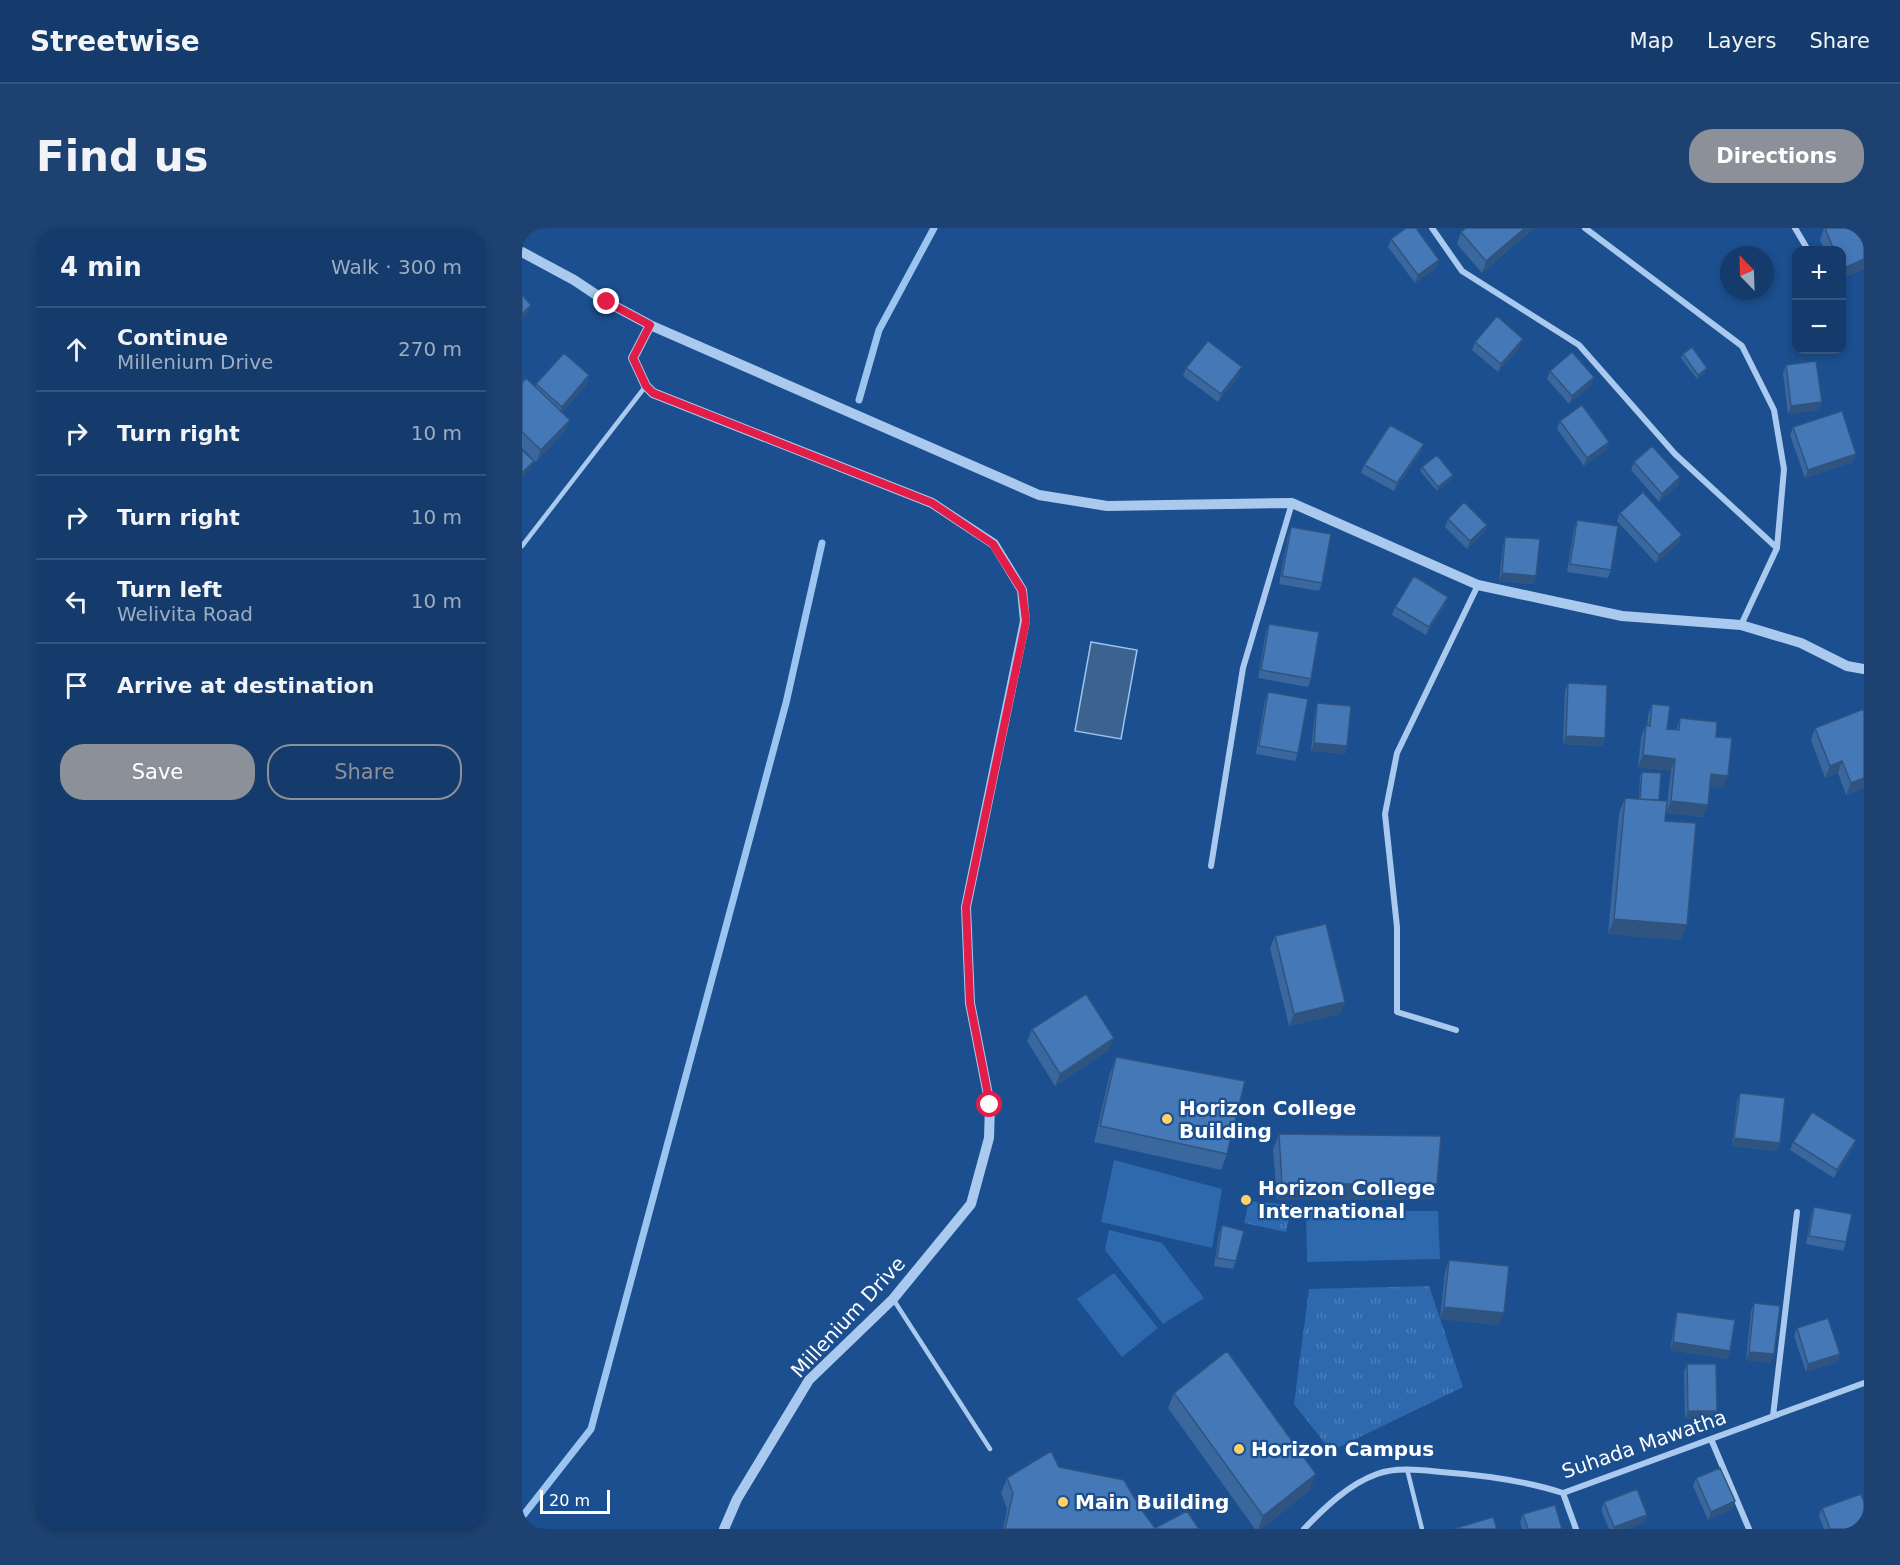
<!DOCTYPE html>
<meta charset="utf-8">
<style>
:root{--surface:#143b6b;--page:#1d4271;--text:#f1f3f6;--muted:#9dadc1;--line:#33557e;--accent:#8c9099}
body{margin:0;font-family:"DejaVu Sans",sans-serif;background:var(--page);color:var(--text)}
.controls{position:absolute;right:18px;top:18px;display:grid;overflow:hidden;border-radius:12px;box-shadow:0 3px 9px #0003}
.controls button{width:54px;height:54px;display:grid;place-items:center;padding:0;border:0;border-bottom:2px solid var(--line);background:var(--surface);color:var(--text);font:30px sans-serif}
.compass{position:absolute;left:1198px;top:18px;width:54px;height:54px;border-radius:50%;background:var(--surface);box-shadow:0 3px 9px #0003;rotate:337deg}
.scale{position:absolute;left:18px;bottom:15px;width:70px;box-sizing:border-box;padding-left:6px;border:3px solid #fff;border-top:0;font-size:16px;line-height:21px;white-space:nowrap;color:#fff;-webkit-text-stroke:4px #1b4f8f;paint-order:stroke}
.stop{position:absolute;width:18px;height:18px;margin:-14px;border:4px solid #e11d48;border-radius:50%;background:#fff}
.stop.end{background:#e11d48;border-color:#fff;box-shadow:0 2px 6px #0008}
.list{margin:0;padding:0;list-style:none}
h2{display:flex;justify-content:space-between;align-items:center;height:78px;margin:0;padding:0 24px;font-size:26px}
h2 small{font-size:20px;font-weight:400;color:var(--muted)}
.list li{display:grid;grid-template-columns:39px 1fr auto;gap:18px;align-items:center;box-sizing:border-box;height:84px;padding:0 24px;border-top:2px solid var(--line)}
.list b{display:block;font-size:22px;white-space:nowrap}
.list p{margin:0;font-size:20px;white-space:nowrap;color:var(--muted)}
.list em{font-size:20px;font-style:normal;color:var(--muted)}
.actions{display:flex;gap:12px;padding:18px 24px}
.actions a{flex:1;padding:14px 0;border:2px solid var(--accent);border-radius:24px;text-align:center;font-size:21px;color:var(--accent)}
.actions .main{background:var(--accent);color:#fff}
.icon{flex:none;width:33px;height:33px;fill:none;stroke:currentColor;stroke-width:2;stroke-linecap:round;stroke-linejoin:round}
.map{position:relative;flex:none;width:1342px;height:1301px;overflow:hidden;border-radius:24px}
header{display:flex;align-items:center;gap:36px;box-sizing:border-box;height:84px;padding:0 30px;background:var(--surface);border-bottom:2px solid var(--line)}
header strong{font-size:28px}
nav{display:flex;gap:33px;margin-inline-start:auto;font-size:21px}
.intro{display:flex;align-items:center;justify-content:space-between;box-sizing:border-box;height:144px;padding:0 36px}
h1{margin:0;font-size:42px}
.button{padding:15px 27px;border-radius:24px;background:var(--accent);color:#fff;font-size:21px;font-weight:700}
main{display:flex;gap:36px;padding:0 36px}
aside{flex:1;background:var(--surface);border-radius:24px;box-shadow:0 3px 9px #0003}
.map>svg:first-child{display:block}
.park{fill:url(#park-tufts)}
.garden{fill:#2e69ad}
.water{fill:#3c6290;stroke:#9cc4f0;stroke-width:1.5}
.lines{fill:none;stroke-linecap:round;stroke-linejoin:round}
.stream{stroke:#9cc4f0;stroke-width:7}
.service{stroke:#a9c9ee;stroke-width:4.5}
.minor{stroke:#a9c9ee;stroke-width:6}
.tertiary{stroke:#a9c9ee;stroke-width:10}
.wall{fill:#3a679d}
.shaded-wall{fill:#305480}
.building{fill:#4478b7;stroke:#305480;stroke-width:1.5}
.route{stroke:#e11d48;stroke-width:8}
.poi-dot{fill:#ffd166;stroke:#1b4f8f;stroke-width:2}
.labels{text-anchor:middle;stroke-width:4.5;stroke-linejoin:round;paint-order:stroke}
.poi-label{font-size:20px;font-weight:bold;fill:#fff;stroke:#1b4f8f;text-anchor:start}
.street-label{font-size:20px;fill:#fff;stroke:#1b4f8f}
</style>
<header>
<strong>Streetwise</strong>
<nav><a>Map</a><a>Layers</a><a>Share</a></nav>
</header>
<div class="intro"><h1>Find us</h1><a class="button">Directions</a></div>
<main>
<aside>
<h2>4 min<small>Walk · 300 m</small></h2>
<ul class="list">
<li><svg class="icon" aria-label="ahead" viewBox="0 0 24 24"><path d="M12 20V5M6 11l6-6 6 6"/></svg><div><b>Continue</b><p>Millenium Drive</p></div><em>270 m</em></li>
<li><svg class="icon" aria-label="right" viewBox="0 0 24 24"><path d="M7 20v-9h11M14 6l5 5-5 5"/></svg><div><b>Turn right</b></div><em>10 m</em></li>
<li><svg class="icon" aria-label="right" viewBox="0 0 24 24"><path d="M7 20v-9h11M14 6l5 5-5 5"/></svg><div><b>Turn right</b></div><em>10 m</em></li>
<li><svg class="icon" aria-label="left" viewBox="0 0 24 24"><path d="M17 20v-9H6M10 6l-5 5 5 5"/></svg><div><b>Turn left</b><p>Welivita Road</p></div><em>10 m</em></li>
<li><svg class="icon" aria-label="arrive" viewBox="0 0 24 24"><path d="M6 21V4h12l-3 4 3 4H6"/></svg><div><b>Arrive at destination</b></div></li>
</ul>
<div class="actions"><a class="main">Save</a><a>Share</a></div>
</aside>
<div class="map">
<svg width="1342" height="1301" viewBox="0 0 1342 1301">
<defs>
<pattern id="park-tufts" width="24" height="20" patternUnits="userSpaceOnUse" patternTransform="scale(1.5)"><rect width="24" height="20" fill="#2e69ad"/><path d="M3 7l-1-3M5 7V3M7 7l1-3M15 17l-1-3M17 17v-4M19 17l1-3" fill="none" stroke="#4d80b9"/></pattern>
</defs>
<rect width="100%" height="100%" fill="#1b4f8f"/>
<!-- park -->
<path class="park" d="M 727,973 L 770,977 L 764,1004 L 722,995 Z
M 907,1058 L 941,1159 L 809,1223 L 772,1176 L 787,1061 Z"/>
<!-- garden -->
<path class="garden" d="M 592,932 L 700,961 L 690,1020 L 579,994 Z
M 784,983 L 916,983 L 918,1031 L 785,1034 Z
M 587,1002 L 640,1015 L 682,1070 L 641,1096 L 583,1022 Z
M 592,1045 L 636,1100 L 600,1129 L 555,1071 Z"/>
<!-- water -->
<path class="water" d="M 569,414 L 615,422 L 599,511 L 553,503 Z"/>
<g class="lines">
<!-- stream -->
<path class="stream" d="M 337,172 L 357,102 L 412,0
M 0,1289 L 69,1201 L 264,475 L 300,315"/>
<!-- service -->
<path class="service" d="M 0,318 L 123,159
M 371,1071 L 468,1221
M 885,1241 L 900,1301"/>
<!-- minor -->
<path class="minor" d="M 910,0 L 940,43 L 1057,117 L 1153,226 L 1255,320 L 1219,397
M 1063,0 L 1220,118 L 1252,182 L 1262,241 L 1255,320
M 1273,0 L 1286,22
M 689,638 L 721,440 L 770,275
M 934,802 L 875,784 L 875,699 L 863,586 L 875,525 L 956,357
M 1251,1188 L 1275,984
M 1189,1211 L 1227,1301
M 1041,1265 L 1054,1301
M 782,1301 C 802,1280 827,1256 855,1246 C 875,1239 898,1242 919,1244 C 960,1247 1001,1252 1041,1265 L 1342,1155"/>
<!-- tertiary -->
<path class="tertiary" d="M 0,24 L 52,52 L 85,74 L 128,97 L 517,267 L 585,278 L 770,275 L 956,357 L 1100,388 L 1219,397 L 1279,415 L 1325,438 L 1342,441
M 128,97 L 111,130 L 124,158 L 131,165 L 410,275 L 472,316 L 500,362 L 503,393 L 444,679 L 448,775 L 468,877 L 467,910 L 449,976 L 371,1071 L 287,1152 L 215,1271 L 202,1301"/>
</g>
<!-- wall -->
<path class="wall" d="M 944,0 L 1012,0 L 960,45 L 935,16 L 939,4 Z
M 1302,0 L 1342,0 L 1342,41 L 1320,51 L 1320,22 L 1303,22 L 1298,12 Z
M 869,11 L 917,32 L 914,40 L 893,55 L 866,19 Z
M 953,114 L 998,119 L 976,144 L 950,122 Z
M 1161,126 L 1184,144 L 1175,151 L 1159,130 Z
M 1264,137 L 1297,182 L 1266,186 L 1261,145 Z
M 664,140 L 717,147 L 696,174 L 661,148 Z
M 1028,143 L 1069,157 L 1047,176 L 1025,151 Z
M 67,147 L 65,156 L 40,184 L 43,203 L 14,234 L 0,220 L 0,155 L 13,159 L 14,156 Z
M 1038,193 L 1087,214 L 1084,222 L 1062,238 L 1035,201 Z
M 1271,199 L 1334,226 L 1331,234 L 1283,250 L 1268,207 Z
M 899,224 L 872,263 L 839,245 L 842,237 Z
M 1112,234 L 1156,257 L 1137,274 L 1109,242 Z
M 900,239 L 930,251 L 915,263 L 898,243 Z
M 1098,285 L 1157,315 L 1134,335 L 1095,293 Z
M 926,291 L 965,297 L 962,305 L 945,321 L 923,299 Z
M 1055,292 L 1089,342 L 1086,350 L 1045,344 L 1052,300 Z
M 769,299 L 800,355 L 797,363 L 757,356 L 766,307 Z
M 983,309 L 1014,348 L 1011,356 L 977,353 L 981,317 Z
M 923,377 L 904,407 L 870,387 L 873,379 Z
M 747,396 L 789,451 L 786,459 L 736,450 L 744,404 Z
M 1046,455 L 1083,510 L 1080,518 L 1041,516 L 1043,463 Z
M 746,464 L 776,525 L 773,533 L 734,526 L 743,472 Z
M 795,475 L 825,518 L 823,526 L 789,523 L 793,484 Z
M 1130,476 L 1145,501 L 1154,502 L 1158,490 L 1194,509 L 1201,560 L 1188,558 L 1181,589 L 1144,585 L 1149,543 L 1116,539 L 1119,509 L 1124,497 L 1125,498 L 1126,488 Z
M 1342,481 L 1342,560 L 1324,567 L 1316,545 L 1303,550 L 1289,512 L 1293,500 Z
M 1120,544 L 1137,573 L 1143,593 L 1159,712 L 1086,706 L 1097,585 L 1103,570 L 1117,571 L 1118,548 Z
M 753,708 L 823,774 L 818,786 L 767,798 L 748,720 Z
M 510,801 L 587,822 L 533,858 L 505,813 Z
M 594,829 L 705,926 L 699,942 L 572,914 L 588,845 Z
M 1218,865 L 1258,915 L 1255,923 L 1210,918 L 1215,873 Z
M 757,906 L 915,956 L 909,972 L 755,972 L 751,921 Z
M 1334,912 L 1331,920 L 1312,950 L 1268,922 L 1271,914 Z
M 1292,979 L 1324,1014 L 1321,1023 L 1284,1016 L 1289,987 Z
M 700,997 L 714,1033 L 711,1041 L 692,1038 L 697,1005 Z
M 927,1032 L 977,1097 L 918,1091 L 923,1044 Z
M 1232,1075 L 1252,1126 L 1249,1135 L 1224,1132 L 1229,1083 Z
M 1155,1084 L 1208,1123 L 1205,1131 L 1148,1122 L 1153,1092 Z
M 1275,1100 L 1318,1126 L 1315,1134 L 1284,1144 L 1272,1108 Z
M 1165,1136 L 1192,1191 L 1163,1191 L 1162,1144 Z
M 652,1165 L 788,1262 L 739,1301 L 733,1301 L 646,1180 Z
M 537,1239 L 619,1281 L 633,1300 L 677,1301 L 481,1301 L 485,1281 L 479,1265 L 485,1250 Z
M 1174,1250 L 1213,1273 L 1210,1281 L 1186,1292 L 1171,1258 Z
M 1082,1274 L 1125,1287 L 1122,1295 L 1105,1301 L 1087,1301 L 1079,1282 Z
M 1300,1280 L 1342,1301 L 1302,1301 L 1297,1288 Z
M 1001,1286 L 1040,1301 L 1000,1301 L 998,1294 Z"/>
<!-- shaded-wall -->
<path class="shaded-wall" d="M 1003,0 L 1012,0 L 960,45 L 964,33 Z
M 1342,31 L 1342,41 L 1320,51 L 1320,41 Z
M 917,32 L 914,40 L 893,55 L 896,47 Z
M 9,77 L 6,85 L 0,91 L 0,86 Z
M 1001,111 L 998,119 L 976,144 L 979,136 Z
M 720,139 L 717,147 L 696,174 L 699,166 Z
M 1185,140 L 1184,144 L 1175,151 L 1176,147 Z
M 67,147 L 65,156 L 37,187 L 40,179 Z
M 1072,149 L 1069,157 L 1047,176 L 1050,168 Z
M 1300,174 L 1297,182 L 1266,186 L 1269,178 Z
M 48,192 L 43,203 L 14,234 L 19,222 Z
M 1087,214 L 1084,222 L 1062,238 L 1065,230 Z
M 902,216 L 899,224 L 872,263 L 875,255 Z
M 1334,226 L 1331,234 L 1283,250 L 1286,242 Z
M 12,233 L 9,241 L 0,250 L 0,245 Z
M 931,247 L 930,251 L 915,263 L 916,259 Z
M 1158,249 L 1156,257 L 1137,274 L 1140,266 Z
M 965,297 L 962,305 L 945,321 L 948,313 Z
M 1160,307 L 1157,315 L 1134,335 L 1137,327 Z
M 980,345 L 1014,348 L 1011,356 L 977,353 Z
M 926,369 L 923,377 L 904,407 L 907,399 Z
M 1044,508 L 1083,510 L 1080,518 L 1041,516 Z
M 792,515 L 825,518 L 823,526 L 789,523 Z
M 1121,527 L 1153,531 L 1149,543 L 1116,539 Z
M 1320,533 L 1316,545 L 1303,550 L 1308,538 Z
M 1189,546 L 1206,548 L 1201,560 L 1185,558 Z
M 1342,550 L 1342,560 L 1324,567 L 1329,555 Z
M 1149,573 L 1186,577 L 1181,589 L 1144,585 Z
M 1092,691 L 1165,697 L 1159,712 L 1086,706 Z
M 823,774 L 818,786 L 767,798 L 772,786 Z
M 592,810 L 587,822 L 533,858 L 538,846 Z
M 1212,910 L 1258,915 L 1255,923 L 1210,918 Z
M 1334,912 L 1331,920 L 1312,950 L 1315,942 Z
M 760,956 L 915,956 L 909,972 L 755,972 Z
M 922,1079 L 982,1085 L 977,1097 L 918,1091 Z
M 1151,1114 L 1208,1123 L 1205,1131 L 1148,1122 Z
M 1227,1124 L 1252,1126 L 1249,1135 L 1224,1132 Z
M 1318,1126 L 1315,1134 L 1284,1144 L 1286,1136 Z
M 1166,1183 L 1195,1183 L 1192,1191 L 1163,1191 Z
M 794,1246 L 788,1262 L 739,1301 L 736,1301 L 741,1288 Z
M 1213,1273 L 1210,1281 L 1186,1292 L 1189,1284 Z
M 1125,1287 L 1122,1295 L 1105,1301 L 1091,1301 L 1092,1299 Z"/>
<!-- building -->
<path class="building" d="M 884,0 L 894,0 L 917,32 L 896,47 L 869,11 Z
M 944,0 L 1003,0 L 964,33 L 939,4 Z
M 1303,0 L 1342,0 L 1342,31 L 1320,41 L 1320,22 L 1312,22 Z
M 0,67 L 9,77 L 0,86 Z
M 975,88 L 1001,111 L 979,136 L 953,114 Z
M 686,113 L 720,139 L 699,166 L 664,140 Z
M 1170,119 L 1185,140 L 1176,147 L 1161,126 Z
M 1050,124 L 1072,149 L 1050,168 L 1028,143 Z
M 42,125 L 67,147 L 40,179 L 14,156 Z
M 1294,133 L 1300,174 L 1269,178 L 1264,137 Z
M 4,150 L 48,192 L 19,222 L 0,204 L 0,155 Z
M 1060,177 L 1087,214 L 1065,230 L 1038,193 Z
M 1320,183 L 1334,226 L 1286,242 L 1271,199 Z
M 868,197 L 902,216 L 875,255 L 842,237 Z
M 1130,218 L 1158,249 L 1140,266 L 1112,234 Z
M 0,222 L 12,233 L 0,245 Z
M 915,227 L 931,247 L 916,259 L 900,239 Z
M 1121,264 L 1160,307 L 1137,327 L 1098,285 Z
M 942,274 L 965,297 L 948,313 L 926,291 Z
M 1055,292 L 1096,298 L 1089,342 L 1048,336 Z
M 769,299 L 809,306 L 800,355 L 760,348 Z
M 983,309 L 1018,311 L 1014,348 L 980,345 Z
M 892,348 L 926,369 L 907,399 L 873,379 Z
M 747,396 L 797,404 L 789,451 L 739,442 Z
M 1046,455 L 1085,457 L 1083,510 L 1044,508 Z
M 746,464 L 786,471 L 776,525 L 737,518 Z
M 795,475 L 829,478 L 825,518 L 792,515 Z
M 1130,476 L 1148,478 L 1145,501 L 1157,502 L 1158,490 L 1195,494 L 1194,509 L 1210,510 L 1206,548 L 1189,546 L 1186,577 L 1149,573 L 1153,531 L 1121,527 L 1124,497 L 1128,498 Z
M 1342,481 L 1342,550 L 1329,555 L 1320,533 L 1308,538 L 1293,500 Z
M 1120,544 L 1139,545 L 1137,572 L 1118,571 Z
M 1103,570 L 1145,573 L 1143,593 L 1174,595 L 1165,697 L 1092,691 Z
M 804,696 L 823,774 L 772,786 L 753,708 Z
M 564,766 L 592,810 L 538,846 L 510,801 Z
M 594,829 L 723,853 L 705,926 L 578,898 Z
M 1218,865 L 1263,870 L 1258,915 L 1212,910 Z
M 1290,884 L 1334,912 L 1315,942 L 1271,914 Z
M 757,906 L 919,908 L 915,956 L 760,956 Z
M 1292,979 L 1330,986 L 1324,1014 L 1287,1008 Z
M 700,997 L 722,1003 L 714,1033 L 695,1030 Z
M 927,1032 L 987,1038 L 982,1085 L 922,1079 Z
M 1232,1075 L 1258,1078 L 1252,1126 L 1227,1124 Z
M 1155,1084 L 1213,1092 L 1208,1123 L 1151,1114 Z
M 1306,1090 L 1318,1126 L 1286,1136 L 1275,1100 Z
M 705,1123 L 794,1246 L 741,1288 L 652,1165 Z
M 1165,1136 L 1194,1136 L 1195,1183 L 1166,1183 Z
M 529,1223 L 537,1239 L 602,1252 L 619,1281 L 633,1300 L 665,1283 L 677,1301 L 483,1301 L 491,1265 L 485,1250 Z
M 1198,1240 L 1213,1273 L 1189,1284 L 1174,1250 Z
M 1115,1261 L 1125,1287 L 1092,1299 L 1082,1274 Z
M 1339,1266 L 1342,1274 L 1342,1301 L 1308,1301 L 1300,1280 Z
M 1033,1277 L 1040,1301 L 1006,1301 L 1001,1286 Z
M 971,1289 L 975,1301 L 931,1301 Z"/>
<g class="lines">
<!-- route -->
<path class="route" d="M 85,74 L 128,97 L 111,130 L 124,158 L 131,165 L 410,275 L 471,316 L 500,362 L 504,393 L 444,679 L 448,775 L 468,877"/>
</g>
<!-- markers -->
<g class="poi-dot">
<circle cx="645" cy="891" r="6"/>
<circle cx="724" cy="972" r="6"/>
<circle cx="717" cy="1221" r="6"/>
<circle cx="541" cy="1274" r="6"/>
</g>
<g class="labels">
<!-- poi labels -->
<g class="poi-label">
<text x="657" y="887">Horizon College<tspan x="657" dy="23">Building</tspan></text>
<text x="736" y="967">Horizon College<tspan x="736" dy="23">International</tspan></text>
<text x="729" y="1228">Horizon Campus</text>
<text x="553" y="1281">Main Building</text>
</g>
<!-- street labels -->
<g class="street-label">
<text transform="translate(326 1089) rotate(-47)" y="7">Millenium Drive</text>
<text transform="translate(1122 1216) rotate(-19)" y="7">Suhada Mawatha</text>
</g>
</g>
</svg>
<div class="controls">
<button>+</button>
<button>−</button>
</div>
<svg class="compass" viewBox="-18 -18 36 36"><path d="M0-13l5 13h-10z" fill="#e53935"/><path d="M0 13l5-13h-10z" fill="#9dadc1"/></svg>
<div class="scale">20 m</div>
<div class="stop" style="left:468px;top:877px"></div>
<div class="stop end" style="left:85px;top:74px"></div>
</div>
</main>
